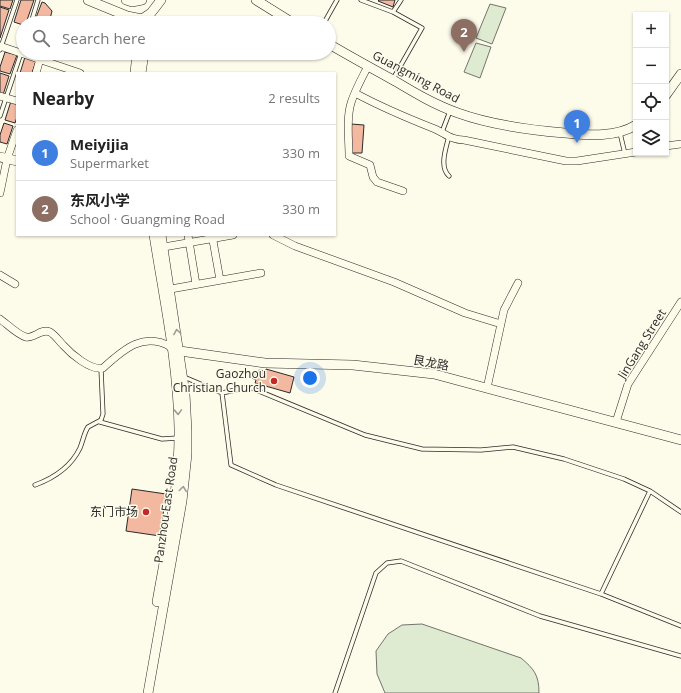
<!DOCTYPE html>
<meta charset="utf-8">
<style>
:root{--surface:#fff;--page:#f6f6f6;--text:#222;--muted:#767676;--line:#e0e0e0;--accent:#7c3aed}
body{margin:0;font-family:"Open Sans","Noto Sans SC",sans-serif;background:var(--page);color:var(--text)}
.controls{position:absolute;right:12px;top:12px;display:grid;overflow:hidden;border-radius:0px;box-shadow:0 1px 3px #0004}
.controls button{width:36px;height:36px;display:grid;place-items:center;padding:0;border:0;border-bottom:1px solid var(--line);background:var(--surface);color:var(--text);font:20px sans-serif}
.you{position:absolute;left:310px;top:378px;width:14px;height:14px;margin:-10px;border:3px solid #fff;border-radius:50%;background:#1a73e8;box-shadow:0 0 0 6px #1a73e833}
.badge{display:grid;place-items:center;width:26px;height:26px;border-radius:50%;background:var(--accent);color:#fff;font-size:13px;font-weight:700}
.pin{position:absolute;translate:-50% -33px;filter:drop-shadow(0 1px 2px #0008)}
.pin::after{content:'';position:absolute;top:21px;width:14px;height:12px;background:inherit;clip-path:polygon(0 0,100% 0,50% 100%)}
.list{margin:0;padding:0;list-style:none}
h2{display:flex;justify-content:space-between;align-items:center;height:52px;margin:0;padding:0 16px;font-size:17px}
h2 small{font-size:13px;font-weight:400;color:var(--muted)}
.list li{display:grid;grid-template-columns:26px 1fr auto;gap:12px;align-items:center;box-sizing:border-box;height:56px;padding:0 16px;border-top:1px solid var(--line)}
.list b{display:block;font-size:15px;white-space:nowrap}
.list p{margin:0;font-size:13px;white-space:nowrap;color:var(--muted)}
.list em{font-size:13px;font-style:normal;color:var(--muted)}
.icon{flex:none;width:22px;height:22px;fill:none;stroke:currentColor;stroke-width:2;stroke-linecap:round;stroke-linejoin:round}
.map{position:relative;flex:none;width:681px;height:693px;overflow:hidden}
.search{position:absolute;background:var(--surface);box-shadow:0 1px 3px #0004;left:16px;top:16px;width:320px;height:44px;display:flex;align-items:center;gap:10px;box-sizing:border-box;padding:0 14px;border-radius:22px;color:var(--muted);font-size:15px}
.panel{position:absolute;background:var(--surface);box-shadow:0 1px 3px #0004;left:16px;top:72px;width:320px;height:164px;border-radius:0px}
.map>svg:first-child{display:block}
.green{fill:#deebd1;stroke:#74746e}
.building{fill:#f2b8a0;stroke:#2b2b2b}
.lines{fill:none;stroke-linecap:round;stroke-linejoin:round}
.lane-casing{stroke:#2b2b2b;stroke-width:5}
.street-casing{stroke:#2b2b2b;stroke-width:8}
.secondary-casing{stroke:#2b2b2b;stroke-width:10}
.lane{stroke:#fdfbea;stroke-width:3.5}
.street{stroke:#fdfbea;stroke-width:7}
.secondary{stroke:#fdfbea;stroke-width:9}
.oneway{stroke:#9e9d94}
.poi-dot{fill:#c62828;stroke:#fdfbea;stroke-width:1.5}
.labels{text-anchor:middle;stroke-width:3;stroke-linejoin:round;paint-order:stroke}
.street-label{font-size:12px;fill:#2b2b2b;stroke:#fdfbea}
.poi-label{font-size:12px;fill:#2b2b2b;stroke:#fdfbea;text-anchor:end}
</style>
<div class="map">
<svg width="681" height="693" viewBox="0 0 681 693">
<rect width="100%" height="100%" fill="#fdfbea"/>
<!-- green -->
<path class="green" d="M 490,4 L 506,8 L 492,44 L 476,38 Z
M 476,43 L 491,47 L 480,78 L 464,72 Z
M 422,624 L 521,658 C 534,669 539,675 539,693 L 385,693 L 377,674 L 376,651 L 388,634 L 402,625 Z"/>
<!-- building -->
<path class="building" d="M 0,0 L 13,0 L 10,9 L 0,6 Z
M 21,0 L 34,0 L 26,23 L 23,23 L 23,25 L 14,22 Z
M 379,0 L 395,0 L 393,7 L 378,1 Z
M 42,2 L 45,3 L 52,11 L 49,23 L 34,23 Z
M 0,7 L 9,10 L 0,38 Z
M 5,52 L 17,55 L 10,74 L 0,71 L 0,67 Z
M 25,57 L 36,61 L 32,73 L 20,73 Z
M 0,73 L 9,76 L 3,95 L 0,94 Z
M 11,101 L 17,103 L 17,117 L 15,123 L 5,120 Z
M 4,123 L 13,126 L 7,144 L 0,142 L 0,135 Z
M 351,124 L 364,125 L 362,153 L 350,153 Z
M 266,369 L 294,377 L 290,393 L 255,383 L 256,380 L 252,378 L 254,371 L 258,372 L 259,370 L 265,371 Z
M 132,489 L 166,494 L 160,536 L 126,531 Z"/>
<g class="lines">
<defs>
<path id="lane" d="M 361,0 L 393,12 L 422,28 L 393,79
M 393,12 L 401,0
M 31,23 L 38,0
M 324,23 L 337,0
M 0,50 L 17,0
M 0,116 L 23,47
M 442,132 L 450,111
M 620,133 L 625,154
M 449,136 C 446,148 439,167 449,176
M 184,377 L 222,393 L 231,465 L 276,485 L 601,594 L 681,626
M 222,393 L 249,387 L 365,435 L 422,449 L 481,450 L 513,447 L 564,459 L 624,479 L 650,491 L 681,512
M 100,422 L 162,439 L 178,438
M 35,485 C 54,478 71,467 80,448 C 83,441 84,433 88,427 L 101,420 L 103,414 L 101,369
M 601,594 L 650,491
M 335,693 L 376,573 L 387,563 L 401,561 L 540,616 L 681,656"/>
<path id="street" d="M 0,46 L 80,73
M 368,66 C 362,78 355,90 351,103 C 346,119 349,139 349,156 L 370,165 L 373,177 L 377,182 L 403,191
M 36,73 L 40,59
M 355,93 C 381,107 407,118 435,129 C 446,134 451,140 464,140 L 566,161 L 577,161 L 636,152
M 0,96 L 17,101
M 666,146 L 681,144
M 0,193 L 7,159 L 17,130
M 188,235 L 196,284
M 212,235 L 220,280
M 273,235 L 295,246 L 394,282 L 465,313 L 501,324
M 158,248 L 233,235
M 0,275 L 15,284
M 165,290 L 261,273
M 0,319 C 7,324 18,335 26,337 C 34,339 41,328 50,332 C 55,335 59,341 63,345 C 71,354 91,371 103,368 C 123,350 143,331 171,347
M 487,388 L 504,310 L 518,283
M 616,422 L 628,384 L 681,302"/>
<path id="secondary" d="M 88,0 L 127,16 L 142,19
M 126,0 L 132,2 L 142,0
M 256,0 L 293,23
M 142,19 L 151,13 L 161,0
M 329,44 C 351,57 373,69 395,81 C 415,93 435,105 458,113 C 491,125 529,130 565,133 C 588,135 615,138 636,125
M 135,73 L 137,53
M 141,73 L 144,53
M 666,95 L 681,74
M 0,157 L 17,161
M 154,235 C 164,299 178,363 179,428 C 180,486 167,545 157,602
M 171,347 L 180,351 L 265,363 L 353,365 L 434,374 L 681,440
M 148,693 L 182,501 L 187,454 L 187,431 L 185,394 L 161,235"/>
</defs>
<!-- lane casing -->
<use href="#lane" class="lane-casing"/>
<!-- street casing -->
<use href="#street" class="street-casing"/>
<!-- secondary casing -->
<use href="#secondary" class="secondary-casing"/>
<!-- lane -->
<use href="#lane" class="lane"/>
<!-- street -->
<use href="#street" class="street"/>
<!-- secondary -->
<use href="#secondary" class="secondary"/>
</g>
<!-- one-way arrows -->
<defs><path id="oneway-chevron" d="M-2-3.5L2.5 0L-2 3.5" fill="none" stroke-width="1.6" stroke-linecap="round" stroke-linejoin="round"/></defs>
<g class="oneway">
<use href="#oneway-chevron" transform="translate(177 332) rotate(-99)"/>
<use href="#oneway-chevron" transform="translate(178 412) rotate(88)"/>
<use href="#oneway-chevron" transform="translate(183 489) rotate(-82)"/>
</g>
<!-- markers -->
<g class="poi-dot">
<circle cx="274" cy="381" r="4"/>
<circle cx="146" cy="512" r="4"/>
</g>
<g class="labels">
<!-- street labels -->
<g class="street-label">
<text transform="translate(416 77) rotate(28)" y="4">Guangming Road</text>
<text transform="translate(642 344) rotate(-58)" y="4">JinGang Street</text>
<text transform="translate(431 363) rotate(10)" y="4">艮龙路</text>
<text transform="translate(166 510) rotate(-82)" y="4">Panzhou East Road</text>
</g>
<!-- poi labels -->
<g class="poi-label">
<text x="266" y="378">Gaozhou<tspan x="266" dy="14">Christian Church</tspan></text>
<text x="138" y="516">东门市场</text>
</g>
</g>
</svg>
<div class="controls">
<button>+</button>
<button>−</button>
<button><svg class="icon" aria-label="locate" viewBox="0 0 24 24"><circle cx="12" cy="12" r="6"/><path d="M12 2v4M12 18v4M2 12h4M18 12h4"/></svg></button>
<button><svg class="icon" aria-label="layers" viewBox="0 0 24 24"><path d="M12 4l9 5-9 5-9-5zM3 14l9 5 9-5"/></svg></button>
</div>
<div class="you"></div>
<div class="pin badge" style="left:577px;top:143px;background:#3f7fe0">1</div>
<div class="pin badge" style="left:464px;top:52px;background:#8d6e63">2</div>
<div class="search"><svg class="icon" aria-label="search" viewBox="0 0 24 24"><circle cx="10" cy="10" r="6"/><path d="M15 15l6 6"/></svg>Search here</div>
<section class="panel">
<h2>Nearby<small>2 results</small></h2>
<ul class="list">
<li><span class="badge" style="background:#3f7fe0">1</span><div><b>Meiyijia</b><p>Supermarket</p></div><em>330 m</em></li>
<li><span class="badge" style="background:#8d6e63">2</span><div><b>东风小学</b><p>School · Guangming Road</p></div><em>330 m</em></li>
</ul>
</section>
</div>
